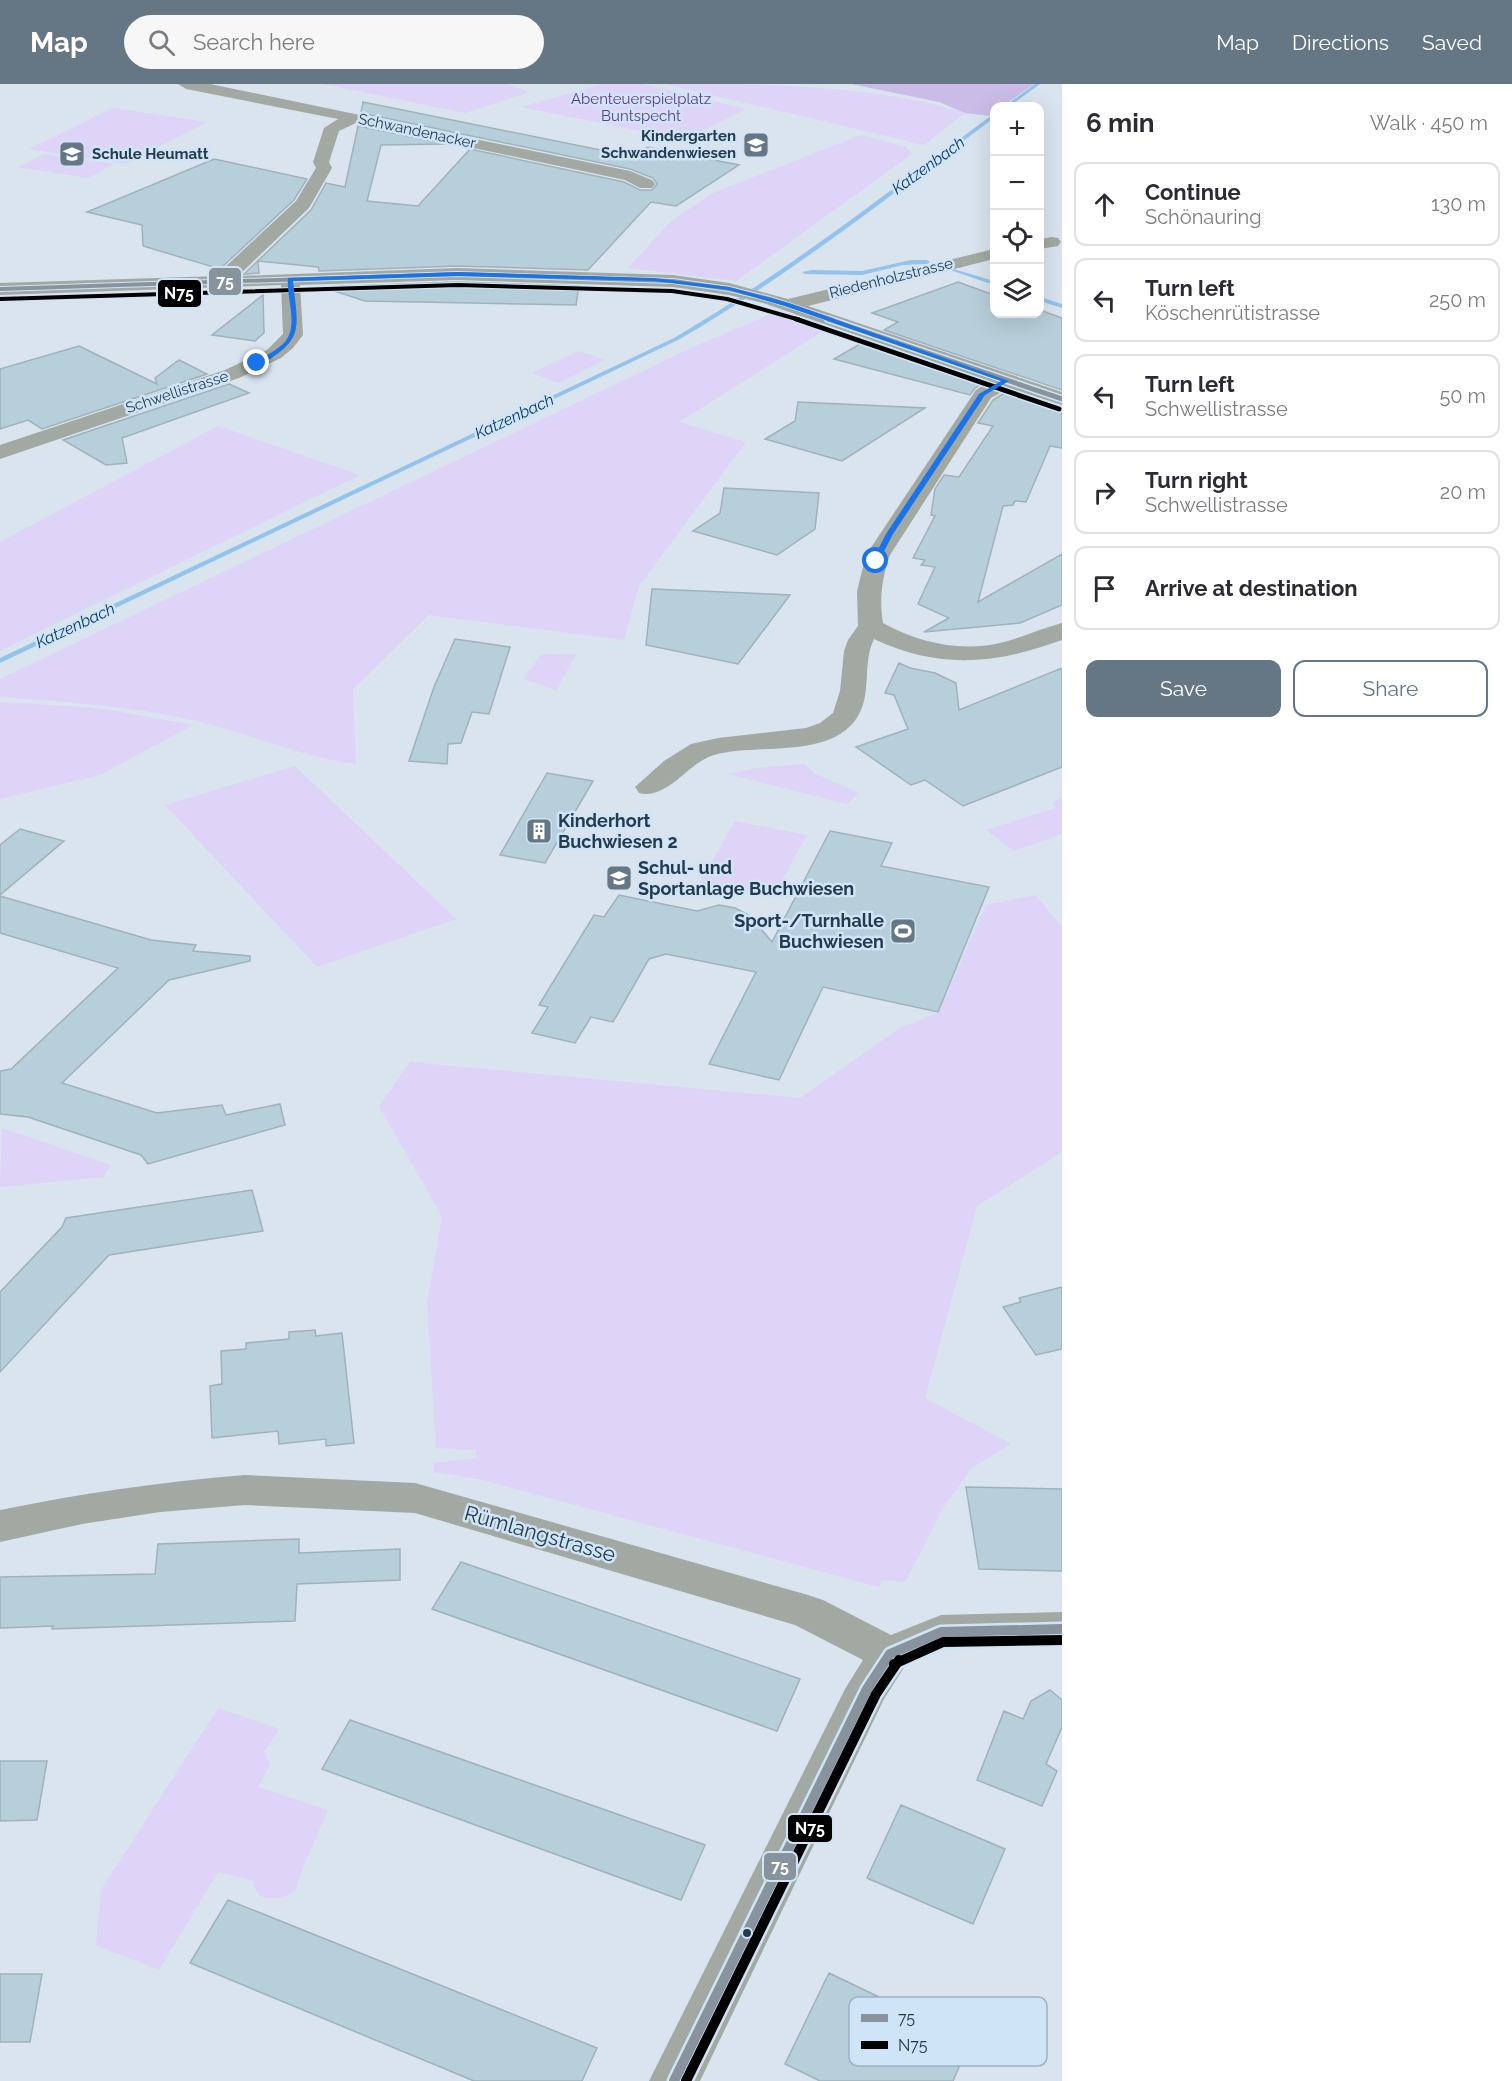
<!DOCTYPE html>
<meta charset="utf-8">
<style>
:root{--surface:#fff;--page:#f7f7f7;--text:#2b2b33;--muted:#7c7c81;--line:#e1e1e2;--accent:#657685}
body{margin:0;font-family:Raleway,sans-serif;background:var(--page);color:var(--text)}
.controls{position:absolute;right:18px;top:18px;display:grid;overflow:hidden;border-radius:12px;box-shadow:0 6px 24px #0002}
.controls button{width:54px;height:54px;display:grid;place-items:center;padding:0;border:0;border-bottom:2px solid var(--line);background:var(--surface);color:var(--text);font:30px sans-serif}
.stop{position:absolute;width:18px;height:18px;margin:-14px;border:4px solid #1a73e8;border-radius:50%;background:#fff}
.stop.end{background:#1a73e8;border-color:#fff;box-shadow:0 2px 6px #0008}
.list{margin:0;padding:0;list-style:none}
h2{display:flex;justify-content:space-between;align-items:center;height:78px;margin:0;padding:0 24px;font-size:26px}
h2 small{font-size:20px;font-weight:400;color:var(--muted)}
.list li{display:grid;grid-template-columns:39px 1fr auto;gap:18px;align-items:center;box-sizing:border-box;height:84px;margin:0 12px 12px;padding:0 12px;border:2px solid var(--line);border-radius:12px}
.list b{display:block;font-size:22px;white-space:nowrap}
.list p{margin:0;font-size:20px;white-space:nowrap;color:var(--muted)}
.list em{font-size:20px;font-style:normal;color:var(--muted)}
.actions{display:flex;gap:12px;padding:18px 24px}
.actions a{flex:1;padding:14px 0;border:2px solid var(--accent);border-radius:12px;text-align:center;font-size:21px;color:var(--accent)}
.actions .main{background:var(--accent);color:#fff}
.icon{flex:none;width:33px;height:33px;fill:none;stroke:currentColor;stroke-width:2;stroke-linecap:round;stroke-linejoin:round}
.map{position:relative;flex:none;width:1062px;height:1997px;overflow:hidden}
header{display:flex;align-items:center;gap:36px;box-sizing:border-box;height:84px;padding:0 30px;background:var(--accent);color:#fff}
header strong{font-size:28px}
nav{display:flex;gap:33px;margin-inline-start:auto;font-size:21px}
.search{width:420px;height:54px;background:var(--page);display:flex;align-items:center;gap:15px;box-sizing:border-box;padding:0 21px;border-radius:33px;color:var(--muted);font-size:22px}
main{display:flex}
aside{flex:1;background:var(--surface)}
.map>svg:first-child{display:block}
.green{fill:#ddd4f7}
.forest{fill:#cabce7}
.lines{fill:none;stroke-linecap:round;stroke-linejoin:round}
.stream{fill:#93c2ed;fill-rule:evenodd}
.building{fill:#b7cfda;stroke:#9fb2bc;stroke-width:1.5}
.minor{fill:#a2a8a2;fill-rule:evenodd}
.bus-1-far2-casing{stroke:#d0e4f7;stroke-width:6}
.bus-1-far1-casing{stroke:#d0e4f7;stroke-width:8}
.bus-1-casing{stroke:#d0e4f7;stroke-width:15}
.bus-2-far2-casing{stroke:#d0e4f7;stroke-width:6}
.bus-2-far1-casing{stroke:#d0e4f7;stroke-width:8}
.bus-2-casing{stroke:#d0e4f7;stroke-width:15}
.bus-1-far2{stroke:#88939d;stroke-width:4}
.bus-1-far1{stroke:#88939d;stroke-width:5}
.bus-1{stroke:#88939d;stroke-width:10}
.bus-2-far2{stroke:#000;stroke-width:4}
.bus-2-far1{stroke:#000;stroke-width:5}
.bus-2{stroke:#000;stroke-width:10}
.route{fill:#1a73e8}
.bus-dot{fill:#263a4d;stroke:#d0e4f7;stroke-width:2}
.labels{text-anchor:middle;stroke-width:5;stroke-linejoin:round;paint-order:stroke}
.far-park-label{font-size:15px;fill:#643789;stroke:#d0e4f7}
.far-street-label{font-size:15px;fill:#263a4d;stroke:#d0e4f7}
.far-poi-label{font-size:15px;font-weight:bold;fill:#263a4d;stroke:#d0e4f7;text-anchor:end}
.far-water-label{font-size:16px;font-style:italic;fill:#04365a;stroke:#d0e4f7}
.poi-label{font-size:18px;font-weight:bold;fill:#263a4d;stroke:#d0e4f7;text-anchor:start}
.near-street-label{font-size:21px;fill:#263a4d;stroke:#d0e4f7}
.key{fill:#d0e4f7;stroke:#9db1c4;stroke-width:1.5}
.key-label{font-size:16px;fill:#263a4d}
.line-badge{stroke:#d0e4f7;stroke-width:2}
.badge-label{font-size:16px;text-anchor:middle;font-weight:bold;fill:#fff}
</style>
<header>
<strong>Map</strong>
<div class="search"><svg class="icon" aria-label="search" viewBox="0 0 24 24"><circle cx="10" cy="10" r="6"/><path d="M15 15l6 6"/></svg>Search here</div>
<nav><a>Map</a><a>Directions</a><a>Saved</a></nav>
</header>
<main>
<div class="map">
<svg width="1062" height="1997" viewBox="0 0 1062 1997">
<rect width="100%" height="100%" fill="#d9e4ee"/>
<!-- green -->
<path class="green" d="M 323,0 L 507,0 L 529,8 L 465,29 Z
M 603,0 L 643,0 L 746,25 L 685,56 L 521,23 Z
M 665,0 C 764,0 871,0 965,29 L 924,61 Z
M 113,24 L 207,38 L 126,80 L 29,65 Z
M 861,51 L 906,63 L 912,70 L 736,197 L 628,184 L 670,138 L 713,109 Z
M 44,70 L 114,80 L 88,94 L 18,83 Z
M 778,227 L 828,244 L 679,338 L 746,358 L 639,502 L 624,556 L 429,531 L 353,605 L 356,680 C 302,673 253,651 201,638 C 134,622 68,618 0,613 L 0,595 L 693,263 Z
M 579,267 L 605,276 L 559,299 L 532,289 Z
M 218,342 L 360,391 L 0,567 L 0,458 Z
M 541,570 L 576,571 L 556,606 L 524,595 Z
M 0,618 L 100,624 L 193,641 L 100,691 L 0,715 Z
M 804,680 L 816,690 L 859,709 L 847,720 L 728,690 L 757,684 Z
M 295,682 L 456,835 L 317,883 L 165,721 Z
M 1062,713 L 1062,750 L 1014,767 L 986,746 L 1055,724 L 1052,719 Z
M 735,737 L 807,751 L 772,814 L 699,799 Z
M 1035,811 L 1062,843 L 1062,1068 L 977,1122 L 925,1314 L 1011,1360 L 972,1384 L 945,1421 L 905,1498 L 883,1496 L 879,1503 L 478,1395 L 434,1388 L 434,1379 L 476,1374 L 476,1366 L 436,1364 L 427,1219 L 442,1133 L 379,1022 L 410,978 L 800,1014 L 900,944 L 938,929 L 986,821 Z
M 2,1044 L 111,1081 L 103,1093 L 0,1103 Z
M 218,1624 L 279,1645 L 264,1668 L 270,1681 L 258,1703 L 328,1726 L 303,1783 L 296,1806 C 283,1815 276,1816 260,1812 L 253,1802 L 253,1797 L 218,1788 L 159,1886 L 96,1861 L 101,1806 Z"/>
<!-- forest -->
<path class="forest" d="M 851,0 L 1034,0 L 1003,22 L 994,22 L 994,29 L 990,32 L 965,29 L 939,18 Z"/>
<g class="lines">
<!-- stream -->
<path class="stream" d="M 1035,0 L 1040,0 L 1010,22 L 1005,22 Z
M 992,31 L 994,31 L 994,34 C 891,111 790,191 678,256 L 0,579 L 0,574 L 674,254 C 786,188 888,108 992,31 Z
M 911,176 L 927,176 L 930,178 L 927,180 L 903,181 L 862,191 L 805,190 L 802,188 L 812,186 L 862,187 Z
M 950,184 L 994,197 L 994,201 L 950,186 Z
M 1040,213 L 1062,220 L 1062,224 L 1040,217 Z"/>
</g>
<!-- building -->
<path class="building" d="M 363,18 L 630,72 L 648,63 L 739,81 L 676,122 L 651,118 L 588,186 L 458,182 L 319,187 L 318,183 L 258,177 L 259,189 L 244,190 L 311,126 L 326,99 L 345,103 L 358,42 L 446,60 L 381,61 L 367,117 L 418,122 L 470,65 L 624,98 L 640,106 L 652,106 L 657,100 L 653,94 L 630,85 L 361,29 Z
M 214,75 L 307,95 L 294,116 L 220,185 L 143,162 L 142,141 L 87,128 Z
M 458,198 L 579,202 L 576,221 L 365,217 L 322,203 Z
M 958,198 L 994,211 L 994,230 L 1040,230 L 1040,226 L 1062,234 L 1062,306 L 884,246 L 898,238 L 872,229 Z
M 263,211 L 264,249 L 255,257 L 212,251 Z
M 865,257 L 985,298 L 975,304 L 970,311 L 834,275 Z
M 79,262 L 157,300 L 155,294 L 179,276 L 207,290 L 42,345 L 28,336 L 0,345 L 0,285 Z
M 229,300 L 249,309 L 122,354 L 127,379 L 106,381 L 63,356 Z
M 1009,306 L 1062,323 L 1062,364 L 1050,362 L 1026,418 L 1015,417 L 1013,421 L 1003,422 L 978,518 L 1062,470 L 1062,521 L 1020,539 L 924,548 L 949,534 L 918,520 L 935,483 L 921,481 L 925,476 L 913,474 L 935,432 L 931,431 L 935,405 L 944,391 L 959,393 L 993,342 L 978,339 L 993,316 Z
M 798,318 L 925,324 L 842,377 L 765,355 L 795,337 Z
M 724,404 L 819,409 L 815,445 L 777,471 L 693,447 L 720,429 Z
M 652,505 L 677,506 L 790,511 L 738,580 L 646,561 Z
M 455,555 L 510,563 L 489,630 L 472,628 L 461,659 L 448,660 L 447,680 L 409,677 L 434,603 Z
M 899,579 L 910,584 L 935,589 L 956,599 L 959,626 L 1062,584 L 1062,683 L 963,722 L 925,696 L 911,701 L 856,663 L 908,645 L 894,611 L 885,609 Z
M 547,689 L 593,697 L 545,779 L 500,771 Z
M 20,745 L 64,757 L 0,811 L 0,761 Z
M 830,747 L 892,759 L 881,782 L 989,803 L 938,928 L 823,903 L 779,996 L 709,980 L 756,888 L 666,870 L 649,875 L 613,938 L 591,933 L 575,959 L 532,949 L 548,923 L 539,921 L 594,831 L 604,833 L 619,811 L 697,827 L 719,821 L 735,824 L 749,831 L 772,858 Z
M 0,812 L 151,856 L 196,861 L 193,867 L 250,872 L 250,877 L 169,896 L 62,999 L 157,1029 L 222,1021 L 226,1031 L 280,1020 L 285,1041 L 148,1080 L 141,1071 L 28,1033 L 0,1030 L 0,987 L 11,985 L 118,884 L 0,849 Z
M 252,1106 L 263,1147 L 109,1171 L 0,1288 L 0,1208 L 62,1143 L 66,1134 Z
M 1062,1203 L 1062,1265 L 1036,1271 L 1003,1223 L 1021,1218 L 1019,1214 Z
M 315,1246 L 316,1252 L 342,1249 L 354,1359 L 326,1362 L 326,1355 L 279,1360 L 278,1347 L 212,1354 L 210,1302 L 222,1300 L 221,1267 L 246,1265 L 246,1259 L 289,1255 L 289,1248 Z
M 966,1403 L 1062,1405 L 1062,1487 L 979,1485 Z
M 299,1455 L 299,1469 L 400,1465 L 400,1496 L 297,1500 L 295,1537 L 52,1545 L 53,1542 L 0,1544 L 0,1493 L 155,1490 L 158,1460 Z
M 461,1478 L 800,1595 L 777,1647 L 432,1525 Z
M 1050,1606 L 1062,1616 L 1062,1643 L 1046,1680 L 1057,1687 L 1042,1722 L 977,1696 L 1004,1627 L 1023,1635 L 1031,1617 Z
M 350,1636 L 705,1761 L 681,1816 L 322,1685 Z
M 0,1677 L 47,1677 L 37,1736 L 0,1737 Z
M 901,1721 L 1005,1765 L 973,1840 L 867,1794 Z
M 228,1816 L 597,1964 L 582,1997 L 474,1997 L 190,1879 Z
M 829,1889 L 950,1947 L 946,1958 L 966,1967 L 953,1997 L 820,1997 L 785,1980 Z
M 0,1890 L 42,1890 L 30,1958 L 0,1958 Z"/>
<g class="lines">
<!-- minor -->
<path class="minor" d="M 178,0 L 210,0 L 630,87 L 652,96 L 655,100 L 652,104 L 640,104 L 625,96 L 356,39 L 339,47 L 329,78 L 332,84 L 309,124 L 238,192 L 458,184 L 673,191 L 729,199 L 788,215 L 994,165 L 994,175 L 808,222 L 1062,308 L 1062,321 L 1009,304 L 991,314 L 890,471 C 882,493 879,516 883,539 C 919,559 963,569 1004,558 C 1024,553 1042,544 1062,539 L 1062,556 C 996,580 940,586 874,555 C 861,581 874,613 854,638 C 823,675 755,659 714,671 C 687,679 668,716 639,709 L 635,703 L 664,677 L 691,660 L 718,654 L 806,644 L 820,639 L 833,629 L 840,607 L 844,567 L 848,556 L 858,542 L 857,507 L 866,471 L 976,306 L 990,297 L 763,219 L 729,211 L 673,203 L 458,196 L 300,201 L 303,251 L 293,264 L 281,274 L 239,294 L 0,375 L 0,361 L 225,286 L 267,266 L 283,250 L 281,201 L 0,211 L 0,199 L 219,192 L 223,185 L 296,117 L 316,84 L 313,78 L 324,44 L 338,35 L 186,5 Z
M 1052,153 L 1058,154 L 1061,158 L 1058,162 L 1040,165 L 1040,155 Z
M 245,1391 L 415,1399 L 808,1511 L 823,1516 L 891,1551 L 941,1531 L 1062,1528 L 1062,1562 L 945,1565 L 905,1582 L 884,1615 L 700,1997 L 649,1997 L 845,1605 L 863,1576 L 795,1541 L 415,1429 L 245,1421 L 160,1428 L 82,1440 L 0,1458 L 0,1426 C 84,1409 160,1398 245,1391 Z"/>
<defs>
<path id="bus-1-far2" d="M 0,205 L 458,190 L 673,197 L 729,205 L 770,215 L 833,236"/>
<path id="bus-1-far1" d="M 828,235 L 1062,315"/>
<path id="bus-1" d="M 890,1570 L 941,1548 L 1062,1545
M 674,1997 L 867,1605 L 890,1570"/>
<path id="bus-2-far2" d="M 0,215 L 458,201 L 672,207 L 727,215 L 800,236"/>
<path id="bus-2-far1" d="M 796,235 L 1059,325"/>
<path id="bus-2" d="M 894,1580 L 943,1558 L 1062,1556
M 686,1997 L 876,1610 L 899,1576"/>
</defs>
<!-- bus-1-far2 casing -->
<use href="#bus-1-far2" class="bus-1-far2-casing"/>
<!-- bus-1-far1 casing -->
<use href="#bus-1-far1" class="bus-1-far1-casing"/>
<!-- bus-1 casing -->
<use href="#bus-1" class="bus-1-casing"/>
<!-- bus-2-far2 casing -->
<use href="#bus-2-far2" class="bus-2-far2-casing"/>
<!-- bus-2-far1 casing -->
<use href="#bus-2-far1" class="bus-2-far1-casing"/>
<!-- bus-2 casing -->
<use href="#bus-2" class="bus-2-casing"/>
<!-- bus-1-far2 -->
<use href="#bus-1-far2" class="bus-1-far2"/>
<!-- bus-1-far1 -->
<use href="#bus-1-far1" class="bus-1-far1"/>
<!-- bus-1 -->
<use href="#bus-1" class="bus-1"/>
<!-- bus-2-far2 -->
<use href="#bus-2-far2" class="bus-2-far2"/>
<!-- bus-2-far1 -->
<use href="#bus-2-far1" class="bus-2-far1"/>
<!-- bus-2 -->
<use href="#bus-2" class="bus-2"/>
</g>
<!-- route -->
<path class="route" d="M 458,188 L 654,194 L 729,203 L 789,219 L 1009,297 L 985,311 L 893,450 L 879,477 L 876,479 L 872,477 L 886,450 L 979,310 L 1001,297 L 785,222 L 729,206 L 654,197 L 458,192 L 293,197 C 298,245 305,255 260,281 L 254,279 C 263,273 274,268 283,260 C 300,243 286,215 288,194 Z"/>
<!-- icons -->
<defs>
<symbol id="school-square" viewBox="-11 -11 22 22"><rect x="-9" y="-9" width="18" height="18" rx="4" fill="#657685" stroke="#d0e4f7"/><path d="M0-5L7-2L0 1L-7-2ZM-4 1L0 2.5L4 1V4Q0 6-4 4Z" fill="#fff"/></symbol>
<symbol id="building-square" viewBox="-11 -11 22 22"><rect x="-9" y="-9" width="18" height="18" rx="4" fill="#657685" stroke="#d0e4f7"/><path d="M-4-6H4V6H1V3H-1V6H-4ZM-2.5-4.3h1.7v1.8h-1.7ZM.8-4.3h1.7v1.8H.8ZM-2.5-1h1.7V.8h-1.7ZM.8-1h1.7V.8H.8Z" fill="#fff"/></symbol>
<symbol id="stadium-square" viewBox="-11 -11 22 22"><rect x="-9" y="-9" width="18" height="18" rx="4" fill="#657685" stroke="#d0e4f7"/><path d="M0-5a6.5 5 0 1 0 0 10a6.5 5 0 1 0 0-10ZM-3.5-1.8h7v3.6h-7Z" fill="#fff"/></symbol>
</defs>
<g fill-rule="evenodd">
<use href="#school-square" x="741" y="46" width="30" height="30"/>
<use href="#school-square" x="57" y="55" width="30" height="30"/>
<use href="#building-square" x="524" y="732" width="30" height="30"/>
<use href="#school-square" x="604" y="779" width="30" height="30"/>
<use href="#stadium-square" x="888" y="832" width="30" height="30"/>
</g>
<!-- markers -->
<circle class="bus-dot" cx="747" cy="1849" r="5"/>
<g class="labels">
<!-- far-park labels -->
<g class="far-park-label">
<text x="641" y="20">Abenteuerspielplatz<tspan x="641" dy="17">Buntspecht</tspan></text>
</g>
<!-- far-street labels -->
<g class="far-street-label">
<text transform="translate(417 47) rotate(12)" y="5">Schwandenacker</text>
<text transform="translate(891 194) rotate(-14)" y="5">Riedenholzstrasse</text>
<text transform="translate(177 308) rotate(-18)" y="5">Schwellistrasse</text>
</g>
<!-- far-poi labels -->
<g class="far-poi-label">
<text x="736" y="57">Kindergarten<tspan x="736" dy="17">Schwandenwiesen</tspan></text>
<text x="92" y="75" text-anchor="start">Schule Heumatt</text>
</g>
<!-- far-water labels -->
<g class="far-water-label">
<text transform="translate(928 81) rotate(-36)" y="6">Katzenbach</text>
<text transform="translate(514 332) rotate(-25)" y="6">Katzenbach</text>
<text transform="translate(75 541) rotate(-25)" y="6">Katzenbach</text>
</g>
<!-- poi labels -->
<g class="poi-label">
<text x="558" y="743">Kinderhort<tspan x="558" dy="21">Buchwiesen 2</tspan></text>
<text x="638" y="790">Schul- und<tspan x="638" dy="21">Sportanlage Buchwiesen</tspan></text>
<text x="884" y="843" text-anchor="end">Sport-/Turnhalle<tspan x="884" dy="21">Buchwiesen</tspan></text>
</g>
<!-- near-street labels -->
<g class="near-street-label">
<text transform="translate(540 1450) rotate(16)" y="7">Rümlangstrasse</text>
</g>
</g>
<!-- legend -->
<rect x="849" y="1913" width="198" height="69" rx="9" class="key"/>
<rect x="861" y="1930" width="27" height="8" fill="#88939d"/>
<rect x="861" y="1957" width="27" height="8" fill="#000"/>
<g class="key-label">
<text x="898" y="1940">75</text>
<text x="898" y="1967">N75</text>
</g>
<g class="line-badge">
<rect x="208" y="183" width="34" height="29" rx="6" fill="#88939d"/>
<rect x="157" y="195" width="45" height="29" rx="6" fill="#000"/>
<rect x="787" y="1730" width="46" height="29" rx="6" fill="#000"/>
<rect x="763" y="1768" width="34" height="29" rx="6" fill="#88939d"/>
</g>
<g class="badge-label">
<text x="225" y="203">75</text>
<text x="179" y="215">N75</text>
<text x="810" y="1750">N75</text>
<text x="780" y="1788">75</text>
</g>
</svg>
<div class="controls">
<button>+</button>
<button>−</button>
<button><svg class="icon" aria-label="locate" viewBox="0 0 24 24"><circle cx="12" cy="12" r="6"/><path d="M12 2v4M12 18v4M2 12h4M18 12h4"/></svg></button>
<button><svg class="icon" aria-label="layers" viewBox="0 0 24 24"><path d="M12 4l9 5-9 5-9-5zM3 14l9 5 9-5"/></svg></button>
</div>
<div class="stop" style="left:876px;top:477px"></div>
<div class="stop end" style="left:257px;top:279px"></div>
</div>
<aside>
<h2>6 min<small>Walk · 450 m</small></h2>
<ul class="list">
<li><svg class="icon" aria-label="ahead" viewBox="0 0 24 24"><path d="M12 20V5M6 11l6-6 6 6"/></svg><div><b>Continue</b><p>Schönauring</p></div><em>130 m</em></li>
<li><svg class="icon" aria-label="left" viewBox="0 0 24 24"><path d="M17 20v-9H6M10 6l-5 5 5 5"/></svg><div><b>Turn left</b><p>Köschenrütistrasse</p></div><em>250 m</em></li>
<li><svg class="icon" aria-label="left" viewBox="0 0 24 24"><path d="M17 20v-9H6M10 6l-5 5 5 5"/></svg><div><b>Turn left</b><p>Schwellistrasse</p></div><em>50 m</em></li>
<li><svg class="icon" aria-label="right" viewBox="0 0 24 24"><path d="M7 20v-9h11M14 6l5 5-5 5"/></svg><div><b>Turn right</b><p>Schwellistrasse</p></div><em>20 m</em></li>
<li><svg class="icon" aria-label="arrive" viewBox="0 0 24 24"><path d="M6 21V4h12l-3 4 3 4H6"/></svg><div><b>Arrive at destination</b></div></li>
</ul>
<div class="actions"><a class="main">Save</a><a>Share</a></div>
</aside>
</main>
